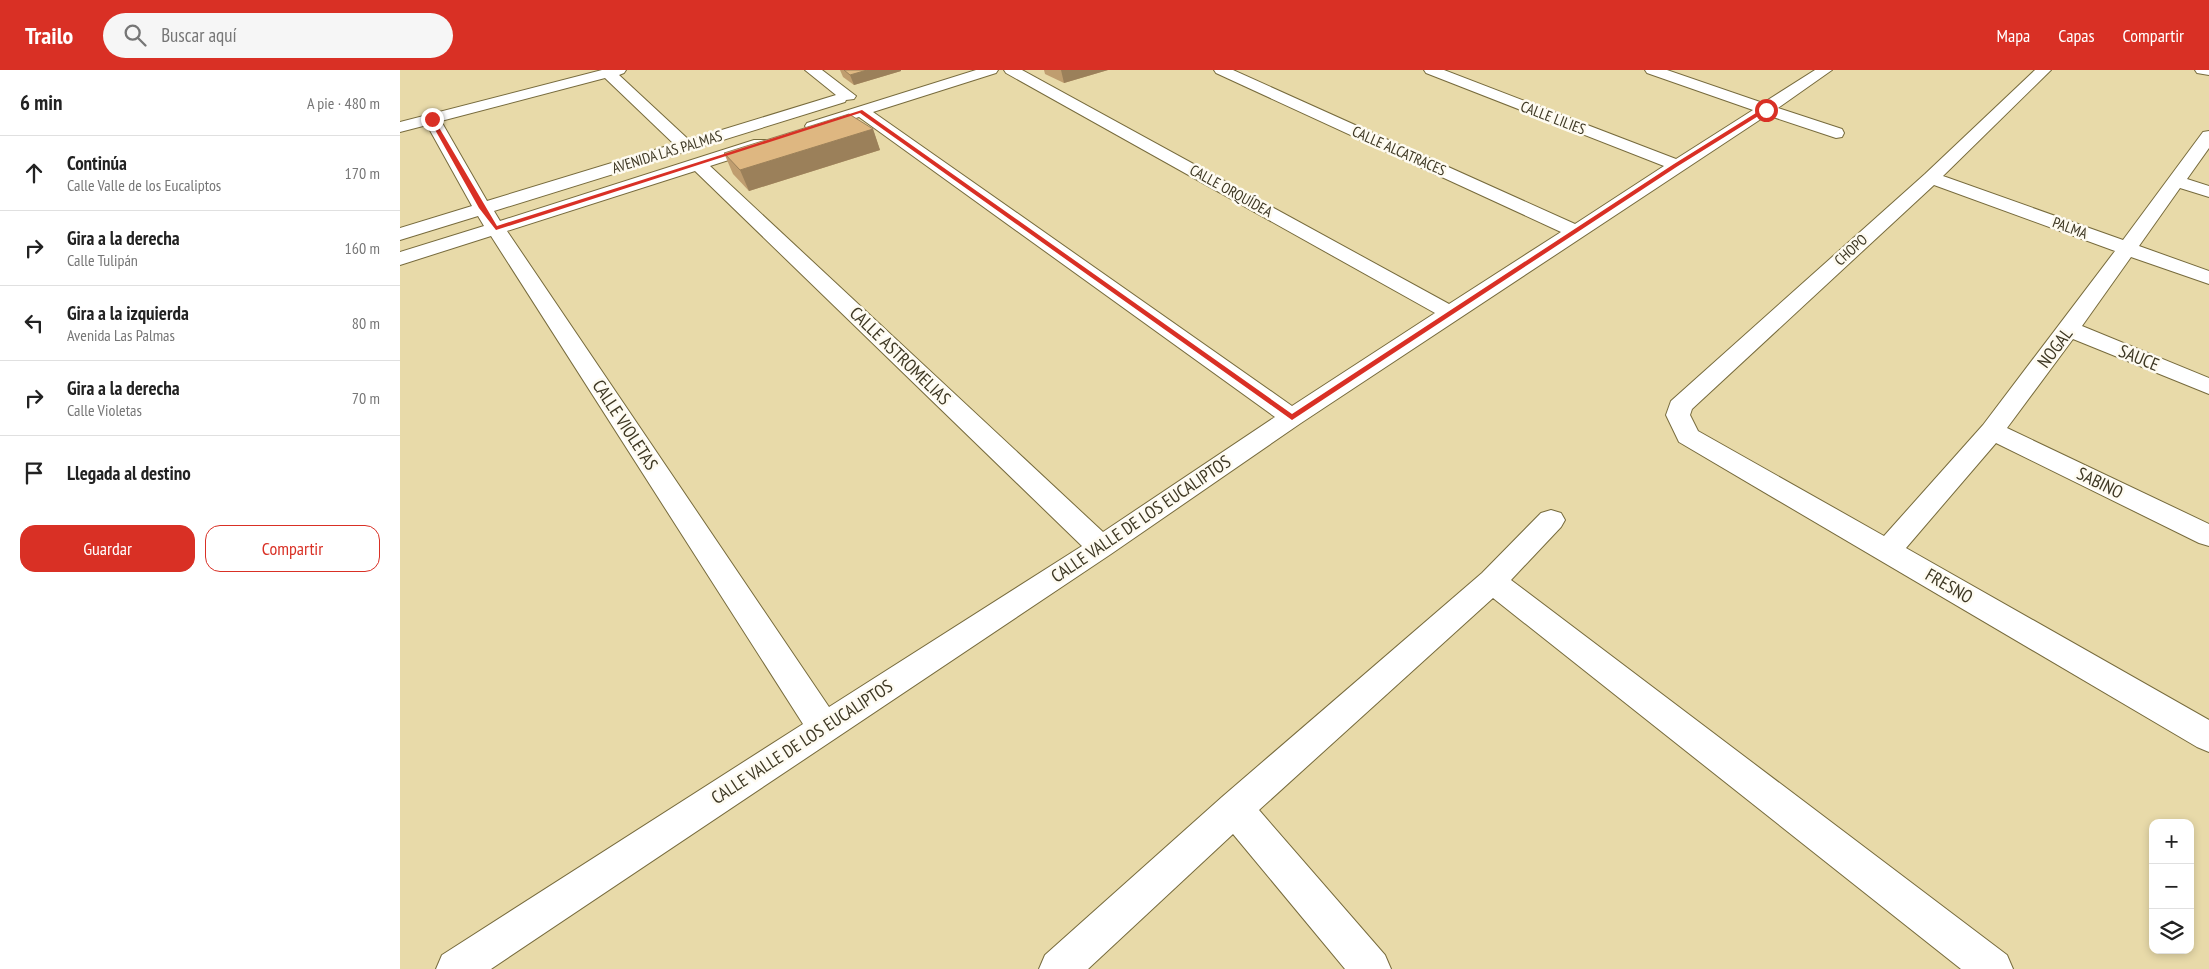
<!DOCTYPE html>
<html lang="es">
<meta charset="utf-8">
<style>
:root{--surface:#fff;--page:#f6f6f6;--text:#222;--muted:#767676;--line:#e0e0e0;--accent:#d93025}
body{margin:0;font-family:"PT Sans Narrow",sans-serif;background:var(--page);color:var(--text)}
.controls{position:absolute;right:15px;bottom:15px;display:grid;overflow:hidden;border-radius:10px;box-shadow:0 2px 8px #0003}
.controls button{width:45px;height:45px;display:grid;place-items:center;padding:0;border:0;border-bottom:1px solid var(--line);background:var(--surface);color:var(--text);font:25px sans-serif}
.stop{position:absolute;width:15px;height:15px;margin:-11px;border:4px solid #d93025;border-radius:50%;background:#fff}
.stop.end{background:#d93025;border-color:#fff;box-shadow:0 1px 5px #0008}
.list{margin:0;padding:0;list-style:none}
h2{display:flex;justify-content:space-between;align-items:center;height:65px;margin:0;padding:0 20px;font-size:21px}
h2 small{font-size:16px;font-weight:400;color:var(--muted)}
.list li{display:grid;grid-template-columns:32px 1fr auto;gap:15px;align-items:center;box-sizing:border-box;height:75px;padding:0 20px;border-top:1px solid var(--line)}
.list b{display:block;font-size:19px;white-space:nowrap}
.list p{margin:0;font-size:16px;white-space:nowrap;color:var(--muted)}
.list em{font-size:16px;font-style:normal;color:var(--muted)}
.actions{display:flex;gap:10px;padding:15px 20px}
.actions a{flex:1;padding:11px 0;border:1px solid var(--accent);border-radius:15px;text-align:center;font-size:18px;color:var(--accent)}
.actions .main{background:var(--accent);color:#fff}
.icon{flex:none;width:28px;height:28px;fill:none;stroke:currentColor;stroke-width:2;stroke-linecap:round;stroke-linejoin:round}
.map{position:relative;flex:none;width:1809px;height:899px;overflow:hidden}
header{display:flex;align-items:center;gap:30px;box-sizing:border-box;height:70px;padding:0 25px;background:var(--accent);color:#fff}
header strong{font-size:24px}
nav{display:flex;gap:28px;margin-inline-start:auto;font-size:18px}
.search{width:350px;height:45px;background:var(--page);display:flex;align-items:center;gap:12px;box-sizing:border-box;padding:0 18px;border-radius:28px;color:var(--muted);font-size:19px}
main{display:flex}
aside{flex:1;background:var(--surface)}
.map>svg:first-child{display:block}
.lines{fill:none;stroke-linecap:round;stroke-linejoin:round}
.minor-casing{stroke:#776b3d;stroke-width:2}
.minor{fill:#fff;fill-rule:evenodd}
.wall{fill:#bf9d6f}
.shaded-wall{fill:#9b805a}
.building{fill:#deb781;stroke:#9b805a}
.route{fill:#d93025}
.labels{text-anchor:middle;stroke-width:5;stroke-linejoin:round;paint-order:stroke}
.far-street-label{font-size:15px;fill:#3e3824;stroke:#fefbf1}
.street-label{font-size:18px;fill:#3e3824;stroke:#fefbf1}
</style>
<header>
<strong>Trailo</strong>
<div class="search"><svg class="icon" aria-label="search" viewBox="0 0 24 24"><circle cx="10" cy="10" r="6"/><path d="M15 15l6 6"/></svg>Buscar aquí</div>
<nav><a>Mapa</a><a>Capas</a><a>Compartir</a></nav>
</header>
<main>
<aside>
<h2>6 min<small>A pie · 480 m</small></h2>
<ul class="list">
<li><svg class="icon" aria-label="ahead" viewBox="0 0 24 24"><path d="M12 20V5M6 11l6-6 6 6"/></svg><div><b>Continúa</b><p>Calle Valle de los Eucaliptos</p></div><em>170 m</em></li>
<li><svg class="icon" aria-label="right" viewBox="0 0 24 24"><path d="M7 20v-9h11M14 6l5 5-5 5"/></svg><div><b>Gira a la derecha</b><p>Calle Tulipán</p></div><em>160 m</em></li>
<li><svg class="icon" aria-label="left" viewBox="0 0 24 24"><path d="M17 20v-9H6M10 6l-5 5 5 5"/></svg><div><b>Gira a la izquierda</b><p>Avenida Las Palmas</p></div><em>80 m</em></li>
<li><svg class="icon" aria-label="right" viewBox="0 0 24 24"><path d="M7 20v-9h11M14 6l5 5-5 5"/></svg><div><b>Gira a la derecha</b><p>Calle Violetas</p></div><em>70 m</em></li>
<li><svg class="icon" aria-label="arrive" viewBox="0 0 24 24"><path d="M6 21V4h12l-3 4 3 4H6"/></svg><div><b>Llegada al destino</b></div></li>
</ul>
<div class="actions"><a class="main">Guardar</a><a>Compartir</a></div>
</aside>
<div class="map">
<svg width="1809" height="899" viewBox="0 0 1809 899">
<rect width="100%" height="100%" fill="#e8daa9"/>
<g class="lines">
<defs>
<path id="minor" d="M 202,0 L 226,0 L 224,3 L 219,5 L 289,70 L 436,25 L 405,0 L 422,0 L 456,26 L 454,29 L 446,30 L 445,32 L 94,141 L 100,151 L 354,70 L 366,70 L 368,74 L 366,78 L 310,96 L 703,462 L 875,347 L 459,47 L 413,61 L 407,59 L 405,56 L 407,53 L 576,0 L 598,0 L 596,3 L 473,42 L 892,336 L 1035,243 L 606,3 L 604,0 L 622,0 L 1049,234 L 1161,162 L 816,3 L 814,0 L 833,0 L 1175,154 L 1264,96 L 1026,3 L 1024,0 L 1044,0 L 1276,89 L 1353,40 L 1247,3 L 1245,0 L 1267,0 L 1363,33 L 1415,0 L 1432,0 L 1378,38 L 1442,59 L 1444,63 L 1442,67 L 1436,68 L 1367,45 L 901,353 L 711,484 L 91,899 L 36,899 L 42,885 L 403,654 L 91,166 L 0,195 L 0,182 L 84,156 L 78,146 L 0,170 L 0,158 L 72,136 L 27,55 L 0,62 L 0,52 ZM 205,8 L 274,74 L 87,131 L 41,51 ZM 295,101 L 682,476 L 429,637 L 107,161 Z
M 1635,0 L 1651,0 L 1543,106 L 1723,170 L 1803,62 L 1809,61 L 1809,78 L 1787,109 L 1809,116 L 1809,127 L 1780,118 L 1739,176 L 1809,201 L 1809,214 L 1731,187 L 1682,256 L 1809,308 L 1809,324 L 1673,269 L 1607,358 L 1809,454 L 1809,476 L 1799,473 L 1596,373 L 1506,478 L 1809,650 L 1809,682 L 1797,677 L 1279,372 L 1266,345 L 1271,331 L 1525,104 ZM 1534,115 L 1715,181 L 1583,355 L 1484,466 L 1298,361 L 1290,345 L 1292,339 Z
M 1795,0 L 1809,0 L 1809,5 L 1797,3 Z
M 1151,440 L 1161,443 L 1165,450 L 1161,457 L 1111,510 L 1607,885 L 1613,899 L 1561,899 L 1093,528 L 859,740 L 985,885 L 991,899 L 945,899 L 833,764 L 688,899 L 639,899 L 645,885 L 822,727 L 1082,503 L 1141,443 Z"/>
</defs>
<!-- minor casing -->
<use href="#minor" class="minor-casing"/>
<!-- minor -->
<use href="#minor" class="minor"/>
</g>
<!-- wall -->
<path class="wall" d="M 440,0 L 501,0 L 501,1 L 454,15 L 443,7 Z
M 644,0 L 708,0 L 664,13 L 645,4 Z
M 473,59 L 480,80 L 349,121 L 333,104 L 324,83 Z"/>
<!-- shaded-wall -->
<path class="shaded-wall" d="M 467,0 L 501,0 L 501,1 L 454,15 L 450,5 Z
M 661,0 L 708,0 L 664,13 Z
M 473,59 L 480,80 L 349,121 L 340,100 Z"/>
<!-- building -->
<path class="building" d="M 444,0 L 467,0 L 450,5 Z
M 449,44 L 473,59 L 340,100 L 324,83 Z"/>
<!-- route -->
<path class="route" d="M 1364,38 L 1368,40 L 1278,96 L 892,350 L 460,43 L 96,160 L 79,138 L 29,49 L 34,49 L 97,156 L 462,40 L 892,344 L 1274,94 Z"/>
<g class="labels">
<!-- far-street labels -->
<g class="far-street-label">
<text transform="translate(1153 48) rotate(21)" y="5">CALLE LILIES</text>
<text transform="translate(999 81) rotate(24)" y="5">CALLE ALCATRACES</text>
<text transform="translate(267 82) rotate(-17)" y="5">AVENIDA LAS PALMAS</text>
<text transform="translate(831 121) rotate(29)" y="5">CALLE ORQUÍDEA</text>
<text transform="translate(1670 158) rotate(20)" y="5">PALMA</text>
<text transform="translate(1451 180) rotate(-42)" y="5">CHOPO</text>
</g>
<!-- street labels -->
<g class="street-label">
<text transform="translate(1655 278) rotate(-53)" y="6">NOGAL</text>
<text transform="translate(500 286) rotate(44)" y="6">CALLE ASTROMELIAS</text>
<text transform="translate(1739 288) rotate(22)" y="6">SAUCE</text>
<text transform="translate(225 355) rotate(57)" y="6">CALLE VIOLETAS</text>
<text transform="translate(1700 413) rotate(26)" y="6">SABINO</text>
<text transform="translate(741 449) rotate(-34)" y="6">CALLE VALLE DE LOS EUCALIPTOS</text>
<text transform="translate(1549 516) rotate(30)" y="6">FRESNO</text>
<text transform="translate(402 672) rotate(-33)" y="6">CALLE VALLE DE LOS EUCALIPTOS</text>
</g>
</g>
</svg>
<div class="controls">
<button>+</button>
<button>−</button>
<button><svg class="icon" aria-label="layers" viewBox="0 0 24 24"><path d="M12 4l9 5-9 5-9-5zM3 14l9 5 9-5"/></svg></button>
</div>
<div class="stop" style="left:1366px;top:40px"></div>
<div class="stop end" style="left:32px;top:49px"></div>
</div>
</main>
